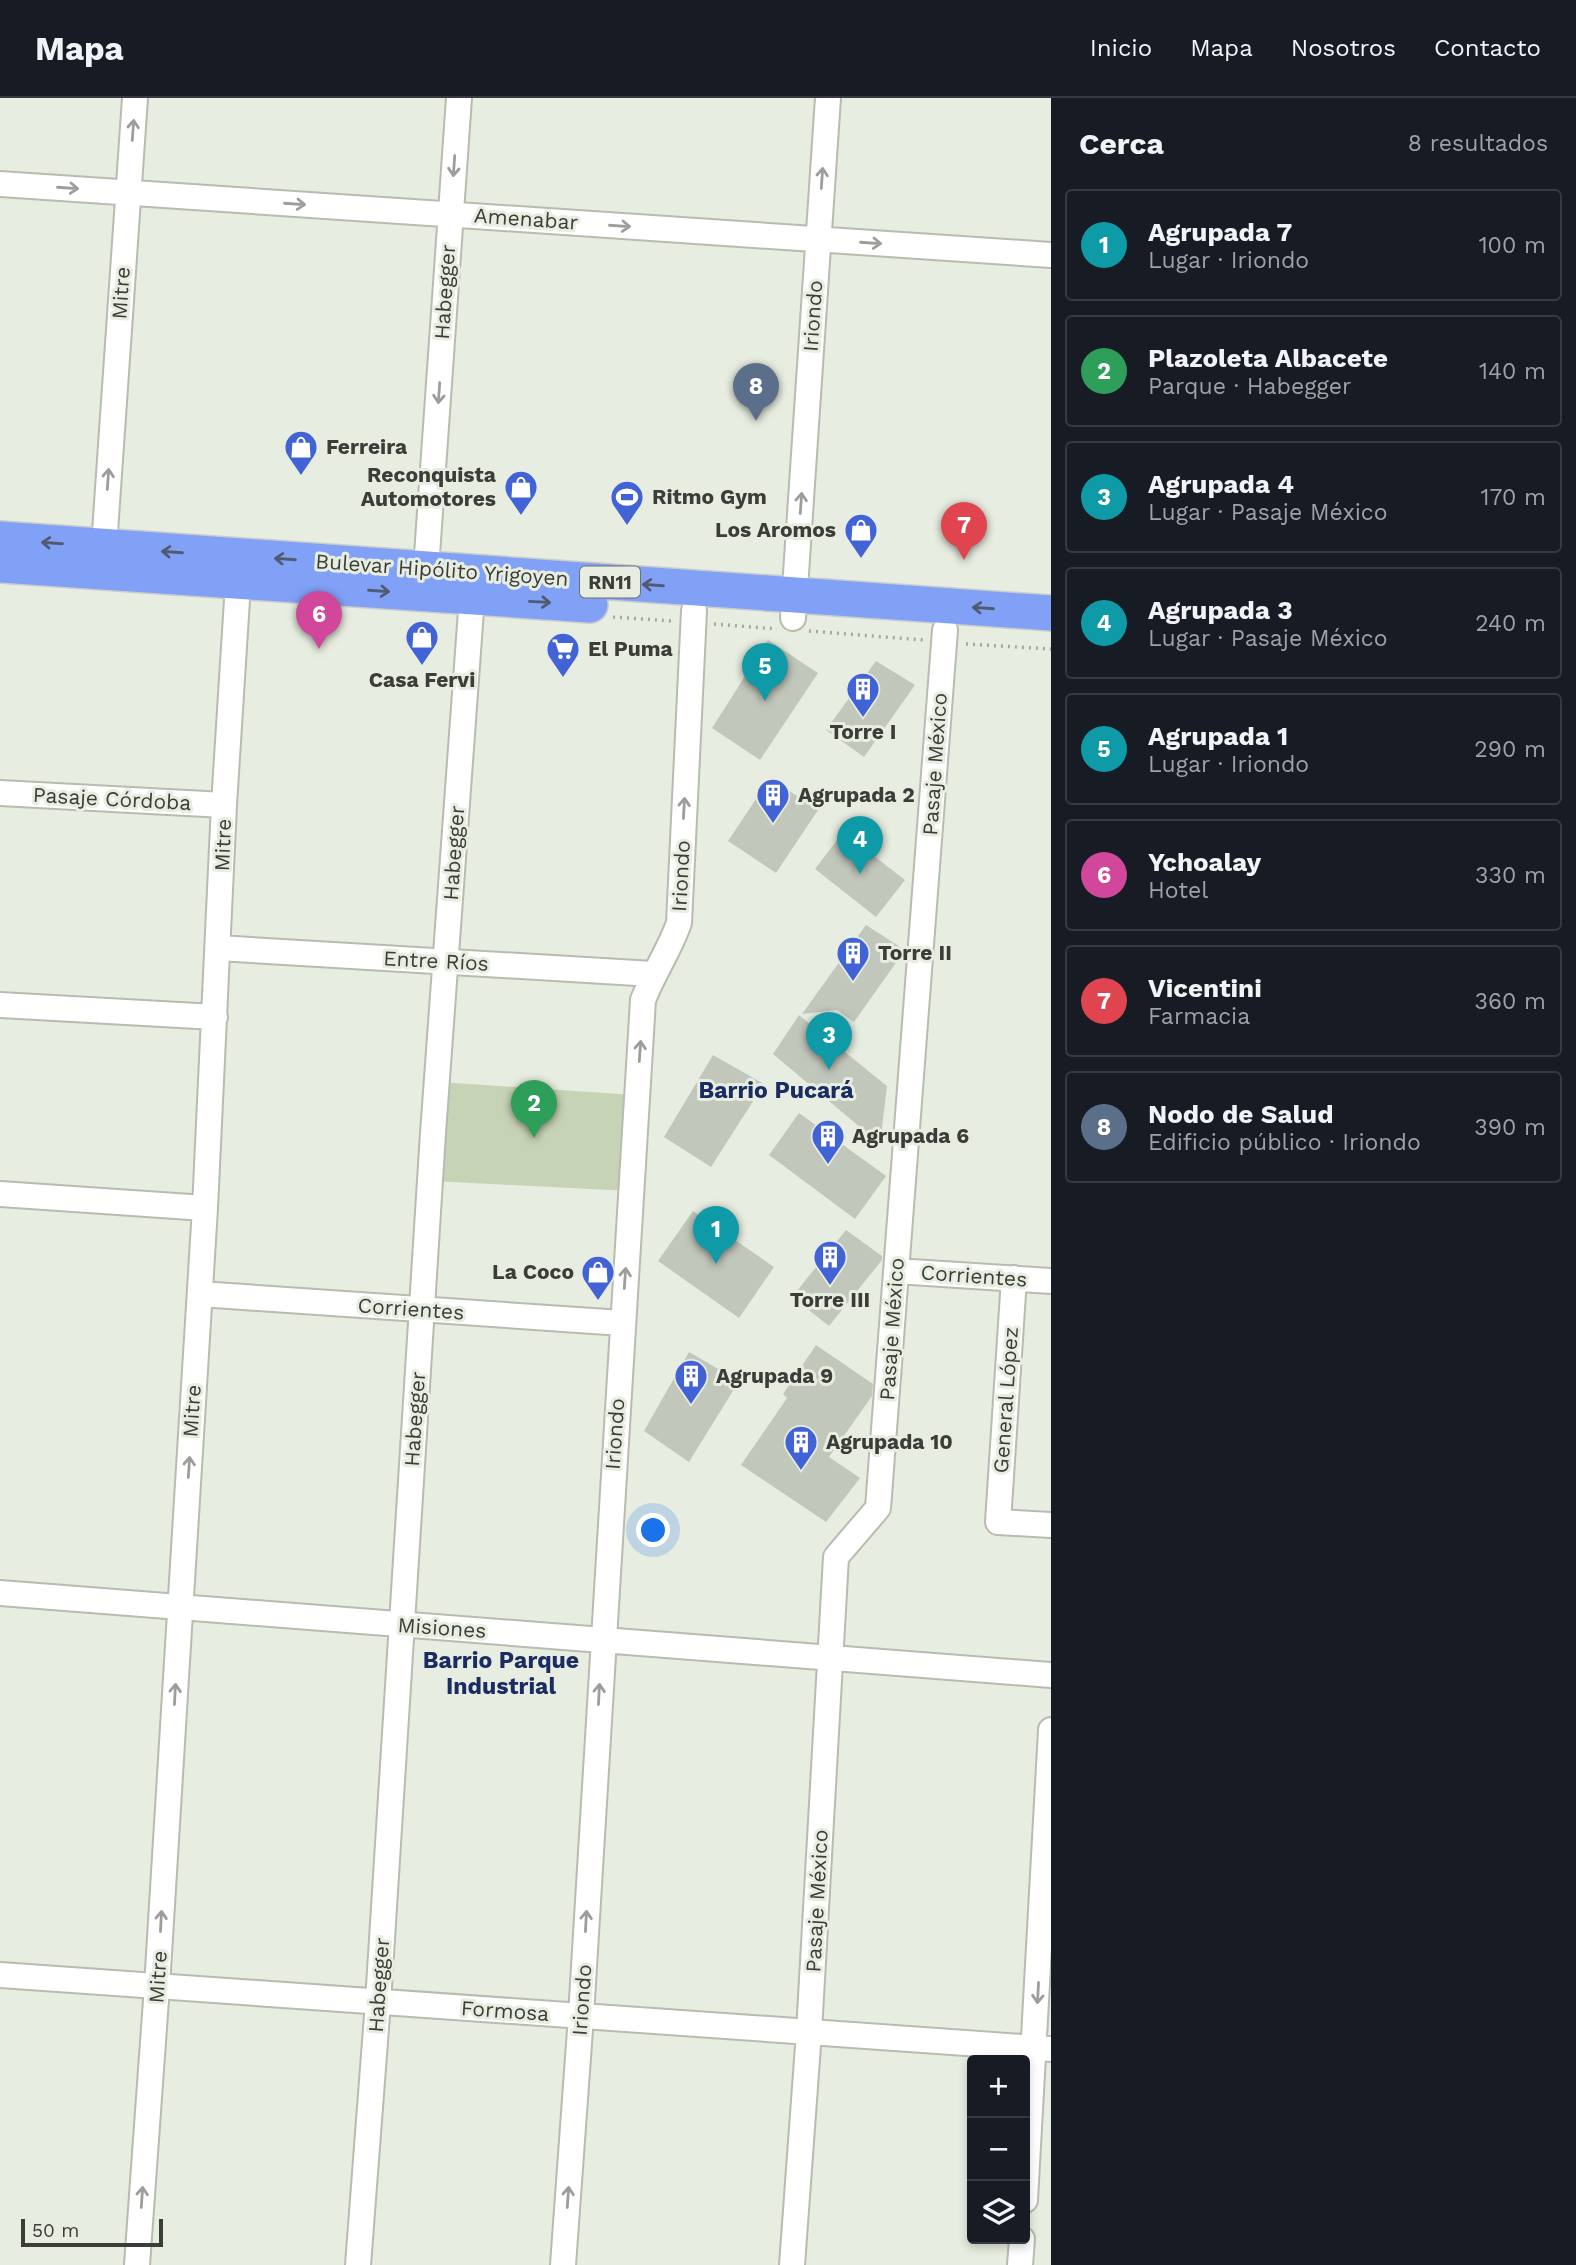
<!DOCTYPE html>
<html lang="es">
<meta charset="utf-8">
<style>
:root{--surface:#171b24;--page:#242831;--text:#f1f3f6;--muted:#9ea1a6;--line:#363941;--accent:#b45309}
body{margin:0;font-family:"Work Sans",sans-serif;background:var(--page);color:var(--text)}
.controls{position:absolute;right:21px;bottom:21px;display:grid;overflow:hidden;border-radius:7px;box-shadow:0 4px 10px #0003}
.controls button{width:63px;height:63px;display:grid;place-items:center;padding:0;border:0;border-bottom:2px solid var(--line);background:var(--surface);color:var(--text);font:35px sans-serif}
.scale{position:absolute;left:21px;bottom:18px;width:142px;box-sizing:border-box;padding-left:7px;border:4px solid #3b3d38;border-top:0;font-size:19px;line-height:24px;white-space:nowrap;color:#3b3d38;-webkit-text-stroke:5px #e8ede1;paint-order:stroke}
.you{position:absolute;left:654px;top:1433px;width:24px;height:24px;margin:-18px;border:5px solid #fff;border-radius:50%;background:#1a73e8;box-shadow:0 0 0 10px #1a73e833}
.badge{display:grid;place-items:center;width:46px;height:46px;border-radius:50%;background:var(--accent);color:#fff;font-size:23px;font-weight:700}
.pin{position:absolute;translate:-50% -58px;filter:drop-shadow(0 2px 4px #0008)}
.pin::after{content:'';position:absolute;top:37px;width:24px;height:21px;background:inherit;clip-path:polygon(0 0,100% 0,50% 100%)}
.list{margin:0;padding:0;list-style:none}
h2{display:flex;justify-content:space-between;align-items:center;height:91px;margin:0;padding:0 28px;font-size:30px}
h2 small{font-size:23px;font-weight:400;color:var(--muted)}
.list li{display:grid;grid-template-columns:46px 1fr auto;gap:21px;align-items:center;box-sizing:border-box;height:112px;margin:0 14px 14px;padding:0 14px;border:2px solid var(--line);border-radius:7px}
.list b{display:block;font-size:26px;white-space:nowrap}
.list p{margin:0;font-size:23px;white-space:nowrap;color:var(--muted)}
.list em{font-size:23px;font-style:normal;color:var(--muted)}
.icon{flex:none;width:38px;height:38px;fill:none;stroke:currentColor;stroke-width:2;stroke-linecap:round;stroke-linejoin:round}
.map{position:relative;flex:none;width:1051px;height:2167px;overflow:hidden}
header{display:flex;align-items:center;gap:42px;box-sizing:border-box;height:98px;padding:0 35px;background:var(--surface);border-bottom:2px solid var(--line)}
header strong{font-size:33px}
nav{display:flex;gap:38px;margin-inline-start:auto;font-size:24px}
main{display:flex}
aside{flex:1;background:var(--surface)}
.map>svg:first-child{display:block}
.green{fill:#c7d3b5}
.building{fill:#c2c7bc}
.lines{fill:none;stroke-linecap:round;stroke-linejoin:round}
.minor-casing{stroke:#b7bbb0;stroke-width:28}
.highway-casing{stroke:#cccdcb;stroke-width:38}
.path{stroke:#a4a89e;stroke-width:3.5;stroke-dasharray:2 5;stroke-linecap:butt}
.minor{stroke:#fff;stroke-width:24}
.highway{stroke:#81a1f7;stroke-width:35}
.oneway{stroke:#9d9e9c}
.oneway2{stroke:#505b71}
.labels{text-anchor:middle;stroke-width:6;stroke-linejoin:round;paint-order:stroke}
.shield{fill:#e8ede1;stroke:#6f726b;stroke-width:2}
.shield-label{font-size:19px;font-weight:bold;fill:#3b3d38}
.street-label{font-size:21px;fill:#3b3d38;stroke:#e8ede1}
.poi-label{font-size:21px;font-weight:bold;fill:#3b3d38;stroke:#e8ede1;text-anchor:start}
.neighbourhood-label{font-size:23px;font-weight:bold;fill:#1b2c63;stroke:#e8ede1}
</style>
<header>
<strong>Mapa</strong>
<nav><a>Inicio</a><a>Mapa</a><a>Nosotros</a><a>Contacto</a></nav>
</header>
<main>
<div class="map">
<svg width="1051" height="2167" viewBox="0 0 1051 2167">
<rect width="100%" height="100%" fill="#e8ede1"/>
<!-- green -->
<path class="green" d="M 439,984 L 635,997 L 629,1093 L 432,1083 Z"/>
<!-- building -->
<path class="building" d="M 768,542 L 818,575 L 760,662 L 712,630 Z
M 876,563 L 915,587 L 864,659 L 826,632 Z
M 770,680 L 818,712 L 776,775 L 728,743 Z
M 843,734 L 905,782 L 876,819 L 815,771 Z
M 866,827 L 905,852 L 854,924 L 837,912 L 802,916 Z
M 799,917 L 887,988 L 880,1046 L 773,956 Z
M 713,957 L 764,986 L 711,1069 L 664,1039 Z
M 799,1015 L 886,1078 L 855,1121 L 769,1057 Z
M 693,1113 L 774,1169 L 739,1220 L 658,1163 Z
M 846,1132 L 882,1158 L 882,1162 L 829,1228 L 792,1199 Z
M 816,1247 L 873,1286 L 872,1298 L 829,1359 L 860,1380 L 826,1424 L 741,1367 L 787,1300 L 783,1296 Z
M 689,1254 L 739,1283 L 689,1364 L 644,1333 Z"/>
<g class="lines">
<defs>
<path id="minor" d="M 0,86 L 1051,157
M 103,463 L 135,0
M 426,471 L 459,0
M 793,520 L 828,0
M 0,695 L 224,707
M 218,850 L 653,876
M 0,907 L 215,919
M 0,1096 L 205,1110
M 896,1173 L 1051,1183
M 1014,1180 L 998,1424 L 1051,1427
M 200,1196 L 622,1225
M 0,1495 L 1051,1577
M 0,1877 L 1051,1951
M 1025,2102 L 1051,1632
M 137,2167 L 157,1888 L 205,1110 L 224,707 L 239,470
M 358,2167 L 378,1904 L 433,1035 L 473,485
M 563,2167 L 581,1918 L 643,902 C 654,874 669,853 679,825 L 694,513
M 792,2167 L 809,1934 L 836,1459 L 878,1410 L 945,532
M 1020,2167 L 1022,2141"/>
<path id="highway" d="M 0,441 L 1051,515
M 0,467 L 590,507"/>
</defs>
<!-- minor casing -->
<use href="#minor" class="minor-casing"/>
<!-- highway casing -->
<use href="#highway" class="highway-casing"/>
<!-- path -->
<path class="path" d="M 613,519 L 672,523
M 714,526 L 777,531
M 809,533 L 923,542
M 966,546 L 1051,551"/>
<!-- minor -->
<use href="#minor" class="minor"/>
<!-- highway -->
<use href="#highway" class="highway"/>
</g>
<!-- one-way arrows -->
<defs><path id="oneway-shaft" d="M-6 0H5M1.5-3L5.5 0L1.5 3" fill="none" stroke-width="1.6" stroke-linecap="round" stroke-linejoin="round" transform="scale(1.75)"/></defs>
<g class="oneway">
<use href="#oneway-shaft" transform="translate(133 32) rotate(-86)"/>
<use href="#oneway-shaft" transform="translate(454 68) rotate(94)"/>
<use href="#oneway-shaft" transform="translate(822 80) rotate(-86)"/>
<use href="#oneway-shaft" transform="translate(68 90) rotate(4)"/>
<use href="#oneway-shaft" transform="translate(295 106) rotate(4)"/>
<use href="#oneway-shaft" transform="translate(620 128) rotate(4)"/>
<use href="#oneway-shaft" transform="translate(871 145) rotate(4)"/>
<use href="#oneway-shaft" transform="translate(439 295) rotate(94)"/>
<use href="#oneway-shaft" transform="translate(108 381) rotate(-86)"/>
<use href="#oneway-shaft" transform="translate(801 405) rotate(-86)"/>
<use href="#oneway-shaft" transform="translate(684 710) rotate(-87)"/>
<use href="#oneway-shaft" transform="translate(640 953) rotate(-86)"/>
<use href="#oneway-shaft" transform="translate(625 1180) rotate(-86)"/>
<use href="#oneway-shaft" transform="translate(189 1369) rotate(-86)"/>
<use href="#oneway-shaft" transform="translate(175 1596) rotate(-87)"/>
<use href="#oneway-shaft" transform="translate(599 1596) rotate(-87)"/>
<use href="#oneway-shaft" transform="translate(161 1823) rotate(-87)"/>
<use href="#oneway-shaft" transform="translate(586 1823) rotate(-87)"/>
<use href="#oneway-shaft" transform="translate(1038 1895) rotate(93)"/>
<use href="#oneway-shaft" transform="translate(142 2099) rotate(-86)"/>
<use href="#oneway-shaft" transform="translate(568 2099) rotate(-86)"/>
</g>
<g class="oneway2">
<use href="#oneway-shaft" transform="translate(52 445) rotate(-176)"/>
<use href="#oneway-shaft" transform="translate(172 454) rotate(-176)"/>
<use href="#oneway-shaft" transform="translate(285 461) rotate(-176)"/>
<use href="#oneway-shaft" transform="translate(653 487) rotate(-176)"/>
<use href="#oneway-shaft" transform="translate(379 493) rotate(4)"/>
<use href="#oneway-shaft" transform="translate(540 504) rotate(3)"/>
<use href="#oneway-shaft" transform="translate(983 510) rotate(-176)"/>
</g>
<!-- icons -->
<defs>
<symbol id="shop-pin" viewBox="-11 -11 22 30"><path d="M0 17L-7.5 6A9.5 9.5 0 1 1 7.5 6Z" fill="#4163d6" stroke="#e8ede1"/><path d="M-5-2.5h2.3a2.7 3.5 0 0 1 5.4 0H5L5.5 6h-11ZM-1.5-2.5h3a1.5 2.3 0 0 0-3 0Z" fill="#fff"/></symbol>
<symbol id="stadium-pin" viewBox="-11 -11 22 30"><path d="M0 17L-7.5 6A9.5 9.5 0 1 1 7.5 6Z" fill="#4163d6" stroke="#e8ede1"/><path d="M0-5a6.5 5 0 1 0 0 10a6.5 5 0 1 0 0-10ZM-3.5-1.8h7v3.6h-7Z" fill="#fff"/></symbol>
<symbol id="supermarket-pin" viewBox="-11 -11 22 30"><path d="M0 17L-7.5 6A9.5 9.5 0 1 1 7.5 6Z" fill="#4163d6" stroke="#e8ede1"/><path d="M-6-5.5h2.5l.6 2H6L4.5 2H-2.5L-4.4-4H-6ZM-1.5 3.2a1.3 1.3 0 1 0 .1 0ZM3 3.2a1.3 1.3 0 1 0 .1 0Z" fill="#fff"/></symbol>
<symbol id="building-pin" viewBox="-11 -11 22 30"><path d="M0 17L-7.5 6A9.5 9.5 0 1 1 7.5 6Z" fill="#4163d6" stroke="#e8ede1"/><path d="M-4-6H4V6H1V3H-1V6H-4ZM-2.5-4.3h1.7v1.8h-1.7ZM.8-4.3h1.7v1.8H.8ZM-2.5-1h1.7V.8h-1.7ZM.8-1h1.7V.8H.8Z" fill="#fff"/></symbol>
</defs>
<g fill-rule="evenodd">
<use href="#shop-pin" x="282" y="330" width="38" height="52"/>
<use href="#shop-pin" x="502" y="370" width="38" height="52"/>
<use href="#stadium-pin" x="608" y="380" width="38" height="52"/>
<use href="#shop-pin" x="842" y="413" width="38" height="52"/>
<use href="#shop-pin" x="403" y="520" width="38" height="52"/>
<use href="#supermarket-pin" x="544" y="532" width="38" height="52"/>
<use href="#building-pin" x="844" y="572" width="38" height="52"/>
<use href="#building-pin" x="754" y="678" width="38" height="52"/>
<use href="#building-pin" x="834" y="836" width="38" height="52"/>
<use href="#building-pin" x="809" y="1019" width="38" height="52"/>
<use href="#building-pin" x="811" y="1140" width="38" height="52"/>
<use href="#shop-pin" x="579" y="1155" width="38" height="52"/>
<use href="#building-pin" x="672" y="1259" width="38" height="52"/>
<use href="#building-pin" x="782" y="1325" width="38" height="52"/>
</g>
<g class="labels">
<!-- shield labels -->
<rect class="shield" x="580" y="468.5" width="60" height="31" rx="5"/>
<g class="shield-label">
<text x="610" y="491">RN11</text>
</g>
<!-- street labels -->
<g class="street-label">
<text transform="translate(526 121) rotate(4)" y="7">Amenabar</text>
<text transform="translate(445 194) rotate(-86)" y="7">Habegger</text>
<text transform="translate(121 195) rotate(-86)" y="7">Mitre</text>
<text transform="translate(813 218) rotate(-86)" y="7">Iriondo</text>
<text transform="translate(442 472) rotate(4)" y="7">Bulevar Hipólito Yrigoyen</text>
<text transform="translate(935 666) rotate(-86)" y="7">Pasaje México</text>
<text transform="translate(112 701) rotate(3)" y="7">Pasaje Córdoba</text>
<text transform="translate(223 747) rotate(-88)" y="7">Mitre</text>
<text transform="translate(454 755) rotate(-86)" y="7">Habegger</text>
<text transform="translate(681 778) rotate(-87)" y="7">Iriondo</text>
<text transform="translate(436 863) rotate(3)" y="7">Entre Ríos</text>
<text transform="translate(974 1178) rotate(4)" y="7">Corrientes</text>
<text transform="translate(411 1211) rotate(4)" y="7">Corrientes</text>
<text transform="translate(892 1231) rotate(-86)" y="7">Pasaje México</text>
<text transform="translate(1006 1302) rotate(-86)" y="7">General López</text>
<text transform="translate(192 1313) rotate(-86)" y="7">Mitre</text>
<text transform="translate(415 1321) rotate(-86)" y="7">Habegger</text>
<text transform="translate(615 1336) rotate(-86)" y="7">Iriondo</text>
<text transform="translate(442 1530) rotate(4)" y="7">Misiones</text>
<text transform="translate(817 1803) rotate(-87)" y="7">Pasaje México</text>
<text transform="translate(158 1879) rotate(-86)" y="7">Mitre</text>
<text transform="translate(379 1887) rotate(-86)" y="7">Habegger</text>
<text transform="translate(582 1902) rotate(-86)" y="7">Iriondo</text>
<text transform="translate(505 1913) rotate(4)" y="7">Formosa</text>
</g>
<!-- poi labels -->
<g class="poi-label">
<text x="326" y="356">Ferreira</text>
<text x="496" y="384" text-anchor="end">Reconquista<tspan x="496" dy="24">Automotores</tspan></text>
<text x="652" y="406">Ritmo Gym</text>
<text x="836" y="439" text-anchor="end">Los Aromos</text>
<text x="588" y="558">El Puma</text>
<text x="422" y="589" text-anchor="middle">Casa Fervi</text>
<text x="863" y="641" text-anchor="middle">Torre I</text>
<text x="798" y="704">Agrupada 2</text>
<text x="878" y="862">Torre II</text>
<text x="852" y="1045">Agrupada 6</text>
<text x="574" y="1181" text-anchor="end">La Coco</text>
<text x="830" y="1209" text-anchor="middle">Torre III</text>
<text x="716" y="1285">Agrupada 9</text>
<text x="826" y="1351">Agrupada 10</text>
</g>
<!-- neighbourhood labels -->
<g class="neighbourhood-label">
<text x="776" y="1000">Barrio Pucará</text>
<text x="501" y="1570">Barrio Parque<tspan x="501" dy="26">Industrial</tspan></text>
</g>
</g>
</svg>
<div class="controls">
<button>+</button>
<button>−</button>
<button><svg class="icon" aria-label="layers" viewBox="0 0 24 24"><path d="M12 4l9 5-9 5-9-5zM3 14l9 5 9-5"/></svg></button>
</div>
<div class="scale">50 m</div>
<div class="you"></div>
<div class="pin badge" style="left:716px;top:1166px;background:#0f9aa8">1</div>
<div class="pin badge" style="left:534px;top:1040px;background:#2e9e5b">2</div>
<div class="pin badge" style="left:829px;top:972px;background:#0f9aa8">3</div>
<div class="pin badge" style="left:860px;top:776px;background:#0f9aa8">4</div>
<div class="pin badge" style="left:765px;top:603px;background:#0f9aa8">5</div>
<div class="pin badge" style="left:319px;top:551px;background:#d1479c">6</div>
<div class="pin badge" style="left:964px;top:462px;background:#e0444e">7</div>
<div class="pin badge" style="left:756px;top:323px;background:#5c6f8a">8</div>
</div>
<aside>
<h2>Cerca<small>8 resultados</small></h2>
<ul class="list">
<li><span class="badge" style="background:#0f9aa8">1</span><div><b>Agrupada 7</b><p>Lugar · Iriondo</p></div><em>100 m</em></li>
<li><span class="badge" style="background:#2e9e5b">2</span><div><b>Plazoleta Albacete</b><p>Parque · Habegger</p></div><em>140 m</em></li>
<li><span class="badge" style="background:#0f9aa8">3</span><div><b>Agrupada 4</b><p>Lugar · Pasaje México</p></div><em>170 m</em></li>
<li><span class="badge" style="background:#0f9aa8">4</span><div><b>Agrupada 3</b><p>Lugar · Pasaje México</p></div><em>240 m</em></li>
<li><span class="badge" style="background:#0f9aa8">5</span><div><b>Agrupada 1</b><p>Lugar · Iriondo</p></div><em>290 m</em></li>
<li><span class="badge" style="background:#d1479c">6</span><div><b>Ychoalay</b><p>Hotel</p></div><em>330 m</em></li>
<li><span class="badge" style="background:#e0444e">7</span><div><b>Vicentini</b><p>Farmacia</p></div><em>360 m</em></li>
<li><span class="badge" style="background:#5c6f8a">8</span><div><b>Nodo de Salud</b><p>Edificio público · Iriondo</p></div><em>390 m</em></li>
</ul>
</aside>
</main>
